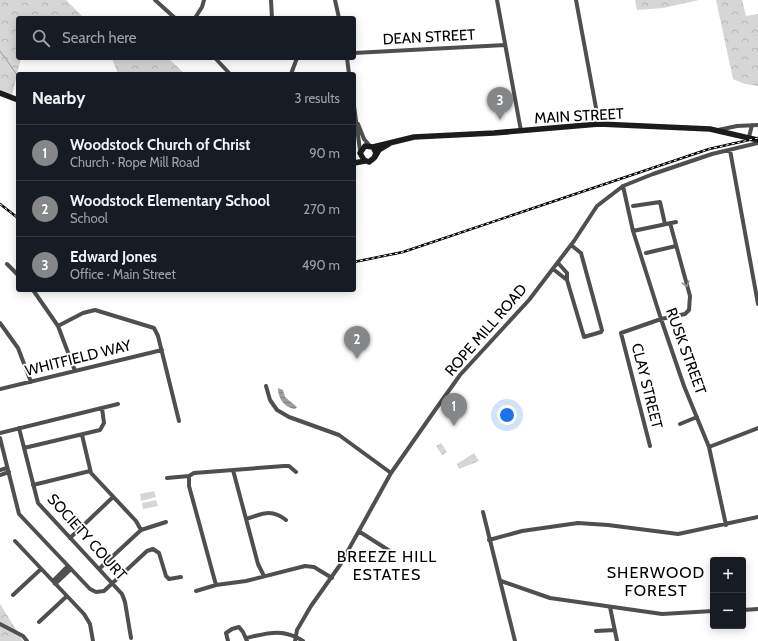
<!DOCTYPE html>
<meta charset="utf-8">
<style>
:root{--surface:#171b24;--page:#242831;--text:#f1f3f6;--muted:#9ea1a6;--line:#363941;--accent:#858687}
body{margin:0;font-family:Cabin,sans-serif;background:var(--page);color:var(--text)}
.controls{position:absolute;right:12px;bottom:12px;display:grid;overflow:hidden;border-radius:4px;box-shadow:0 2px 10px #0003}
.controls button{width:36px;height:36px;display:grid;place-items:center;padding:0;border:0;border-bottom:1px solid var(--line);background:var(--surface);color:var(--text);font:20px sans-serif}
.you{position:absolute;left:507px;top:415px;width:14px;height:14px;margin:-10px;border:3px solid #fff;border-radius:50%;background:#1a73e8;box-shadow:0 0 0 6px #1a73e833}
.badge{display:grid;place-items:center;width:26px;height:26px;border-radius:50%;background:var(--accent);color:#fff;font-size:13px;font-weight:700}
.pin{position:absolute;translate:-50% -33px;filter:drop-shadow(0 1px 2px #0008)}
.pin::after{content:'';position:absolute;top:21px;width:14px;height:12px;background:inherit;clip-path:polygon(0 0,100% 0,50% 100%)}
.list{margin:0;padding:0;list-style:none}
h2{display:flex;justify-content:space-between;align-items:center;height:52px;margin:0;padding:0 16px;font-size:17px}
h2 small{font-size:13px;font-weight:400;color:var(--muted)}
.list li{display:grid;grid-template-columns:26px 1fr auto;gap:12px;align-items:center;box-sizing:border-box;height:56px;padding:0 16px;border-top:1px solid var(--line)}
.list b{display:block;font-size:15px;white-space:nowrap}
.list p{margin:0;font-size:13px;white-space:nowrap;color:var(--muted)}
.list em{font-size:13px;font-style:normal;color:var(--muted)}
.icon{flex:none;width:22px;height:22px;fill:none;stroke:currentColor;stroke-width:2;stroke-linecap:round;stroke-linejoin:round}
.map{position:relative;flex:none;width:758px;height:641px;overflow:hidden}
.search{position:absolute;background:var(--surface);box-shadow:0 2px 10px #0003;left:16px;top:16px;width:340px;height:44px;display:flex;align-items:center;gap:10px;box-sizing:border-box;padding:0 14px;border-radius:4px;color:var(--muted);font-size:15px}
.panel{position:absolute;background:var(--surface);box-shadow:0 2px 10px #0003;left:16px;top:72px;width:340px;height:220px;border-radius:4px}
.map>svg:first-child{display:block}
.green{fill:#d6d6d6}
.forest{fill:url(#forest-crowns)}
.water{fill:url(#water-rules)}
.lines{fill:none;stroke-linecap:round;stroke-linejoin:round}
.stream{stroke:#9d9d9d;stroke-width:1}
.street{stroke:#4f4f4f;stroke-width:4}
.secondary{stroke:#1c1c1c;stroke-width:5.5}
.rail-casing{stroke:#000;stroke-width:2.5}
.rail{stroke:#fff;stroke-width:1;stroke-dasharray:3;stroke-linecap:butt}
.oneway{stroke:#959595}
.labels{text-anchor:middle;stroke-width:3.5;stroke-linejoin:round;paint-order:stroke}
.street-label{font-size:15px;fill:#000;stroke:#fff}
.neighbourhood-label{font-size:16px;letter-spacing:1px;fill:#000;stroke:#fff}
</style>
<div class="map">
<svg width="758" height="641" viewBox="0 0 758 641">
<defs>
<pattern id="forest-crowns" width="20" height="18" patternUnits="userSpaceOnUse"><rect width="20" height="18" fill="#d6d6d6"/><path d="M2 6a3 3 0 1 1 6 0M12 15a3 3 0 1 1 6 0" fill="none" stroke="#b6b6b6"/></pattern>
<pattern id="water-rules" width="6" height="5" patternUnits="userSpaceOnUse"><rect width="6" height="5" fill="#9d9d9d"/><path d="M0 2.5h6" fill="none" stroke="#858585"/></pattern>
</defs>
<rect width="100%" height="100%" fill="#fff"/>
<!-- green -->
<path class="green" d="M 154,491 L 156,497 L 141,501 L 140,494 Z
M 156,500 L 158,506 L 143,509 L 142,503 Z"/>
<!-- forest -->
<path class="forest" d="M 0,0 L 66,0 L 84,18 L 18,18 L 18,58 L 21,58 L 12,95 L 0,91 Z
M 635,0 L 699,0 L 663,8 L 637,10 Z
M 716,0 L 742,0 L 746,16 L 758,14 L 758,86 L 745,84 L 733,79 Z
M 112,58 L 168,58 L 185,74 L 118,74 Z
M 441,443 L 447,452 L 442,455 L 436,446 Z
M 474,453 L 479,461 L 459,469 L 457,464 Z
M 0,604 L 23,641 L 0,641 Z"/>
<!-- water -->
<path class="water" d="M 278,388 L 283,390 L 285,397 L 297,407 L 295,409 C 285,408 278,399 278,388 Z"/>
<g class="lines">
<!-- stream -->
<path class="stream" d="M 0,51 L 18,76"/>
<!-- street -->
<path class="street" d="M 155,0 L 175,18
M 271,0 L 272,18
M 335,0 L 339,18
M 497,0 L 521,131
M 576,0 L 599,124
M 195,18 L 202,7 L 204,0
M 354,53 L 505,45
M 215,58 L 230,74
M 320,58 L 329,58
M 347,58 L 349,74
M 291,74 L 297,58
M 354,106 L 360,150
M 358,124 L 364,139 L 370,146
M 718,130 L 737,126 L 758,125
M 749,137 L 752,125
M 730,150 L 758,304
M 623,186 L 633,231 L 661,319 L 684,386 L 709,447 L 726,525
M 633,206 L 660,202 L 665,224
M 633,231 L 676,222
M 646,253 L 676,246
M 7,264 L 18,275
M 553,269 L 567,280 L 567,273 L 558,263
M 567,280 L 584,337 L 601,332 L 602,330 L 581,253 L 571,245
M 33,290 L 58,326 L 75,371
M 0,323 L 18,348 L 31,382
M 58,326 L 83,313 L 95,310 L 154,328 L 158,336 L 179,421
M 266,386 L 270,400 L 277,410 L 289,417 L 339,435 L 391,473
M 0,389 L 162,350
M 680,424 L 697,417
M 19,428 L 38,503 L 122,594 L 125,602 L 131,638
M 0,433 L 118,404
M 82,435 L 91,473 L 136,521 L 141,530
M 0,438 L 19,514 L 90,589 L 96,592 L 104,591 L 147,551 L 153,549 L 159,553 L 166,576 L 169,579 L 181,577
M 650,446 L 621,333 L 661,319 L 685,314 L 689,310 L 690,296 L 670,223
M 709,447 L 758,428
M 24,448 L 100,430 L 104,423 L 102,408
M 0,470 L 7,468
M 233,470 L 258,564 L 264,576
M 296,472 L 289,466 L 284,466 L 194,473 L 189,476 L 189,486 L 216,585 L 246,581 L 305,566 L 314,567 L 332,578
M 0,475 L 9,472
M 167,478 L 189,476
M 33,485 L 90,471
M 483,512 L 515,641
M 246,519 C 262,514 271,508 286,520
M 360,532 L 393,553
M 70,538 L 113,497
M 489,540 L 522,531 L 578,523 L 608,525 L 678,534 L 758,517
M 15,541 L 84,614 L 90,624 L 93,641
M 99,569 L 141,530 L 166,522
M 53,581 L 68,566
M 501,581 L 550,598 L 662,614 L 713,611
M 55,584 L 71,569
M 196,591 L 216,585
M 13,595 L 41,569
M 610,607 L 617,641
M 743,610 L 758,609
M 39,622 L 67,596
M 0,624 L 23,636 L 27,641
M 596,631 L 615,630
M 246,638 C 268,633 283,628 303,641
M 228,641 L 226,633 L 232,629 L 239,627 L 243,632 L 247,641
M 295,641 L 297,630 L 311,606 L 340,565 L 391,473 L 433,413 L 460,375 L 529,300 L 574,241 L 597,206 L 623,186 L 653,174 L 712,154 L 758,143"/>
<!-- secondary -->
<path class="secondary" d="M 0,93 L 18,100
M 373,147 L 376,153 L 374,158 L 369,162 L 364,160 L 360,153 L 365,146 L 373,147 L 414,137 L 494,133 L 599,124 L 710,129 L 758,140
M 375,157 L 379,150 L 389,144
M 354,163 L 365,161"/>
<defs>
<path id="rail" d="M 0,204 L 18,218
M 354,262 L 403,252 L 709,149 L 758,138"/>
</defs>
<!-- rail casing -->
<use href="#rail" class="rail-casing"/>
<!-- rail -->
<use href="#rail" class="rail"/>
</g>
<!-- one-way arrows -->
<defs><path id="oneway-chevron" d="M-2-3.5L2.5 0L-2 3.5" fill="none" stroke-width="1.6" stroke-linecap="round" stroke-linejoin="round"/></defs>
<use class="oneway" href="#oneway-chevron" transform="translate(686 284) rotate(75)"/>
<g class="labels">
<!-- street labels -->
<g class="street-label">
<text transform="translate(429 37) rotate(-3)" y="5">DEAN STREET</text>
<text transform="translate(579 116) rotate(-3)" y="5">MAIN STREET</text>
<text transform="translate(486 330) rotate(-49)" y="5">ROPE MILL ROAD</text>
<text transform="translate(686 351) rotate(70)" y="5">RUSK STREET</text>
<text transform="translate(78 358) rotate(-14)" y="5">WHITFIELD WAY</text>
<text transform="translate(647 386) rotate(76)" y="5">CLAY STREET</text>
<text transform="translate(87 537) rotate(48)" y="5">SOCIETY COURT</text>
</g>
<!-- neighbourhood labels -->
<g class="neighbourhood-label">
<text x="387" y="562">BREEZE HILL<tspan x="387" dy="18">ESTATES</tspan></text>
<text x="656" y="578">SHERWOOD<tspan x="656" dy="18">FOREST</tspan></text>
</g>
</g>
</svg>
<div class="controls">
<button>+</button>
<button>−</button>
</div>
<div class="you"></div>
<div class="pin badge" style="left:454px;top:426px">1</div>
<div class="pin badge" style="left:357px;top:359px">2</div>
<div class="pin badge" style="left:500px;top:120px">3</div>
<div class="search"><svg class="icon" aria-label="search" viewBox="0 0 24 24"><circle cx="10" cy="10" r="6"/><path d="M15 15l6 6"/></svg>Search here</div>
<section class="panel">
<h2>Nearby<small>3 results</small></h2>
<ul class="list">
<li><span class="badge">1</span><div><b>Woodstock Church of Christ</b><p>Church · Rope Mill Road</p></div><em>90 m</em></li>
<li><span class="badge">2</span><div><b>Woodstock Elementary School</b><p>School</p></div><em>270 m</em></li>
<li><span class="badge">3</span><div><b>Edward Jones</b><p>Office · Main Street</p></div><em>490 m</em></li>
</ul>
</section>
</div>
